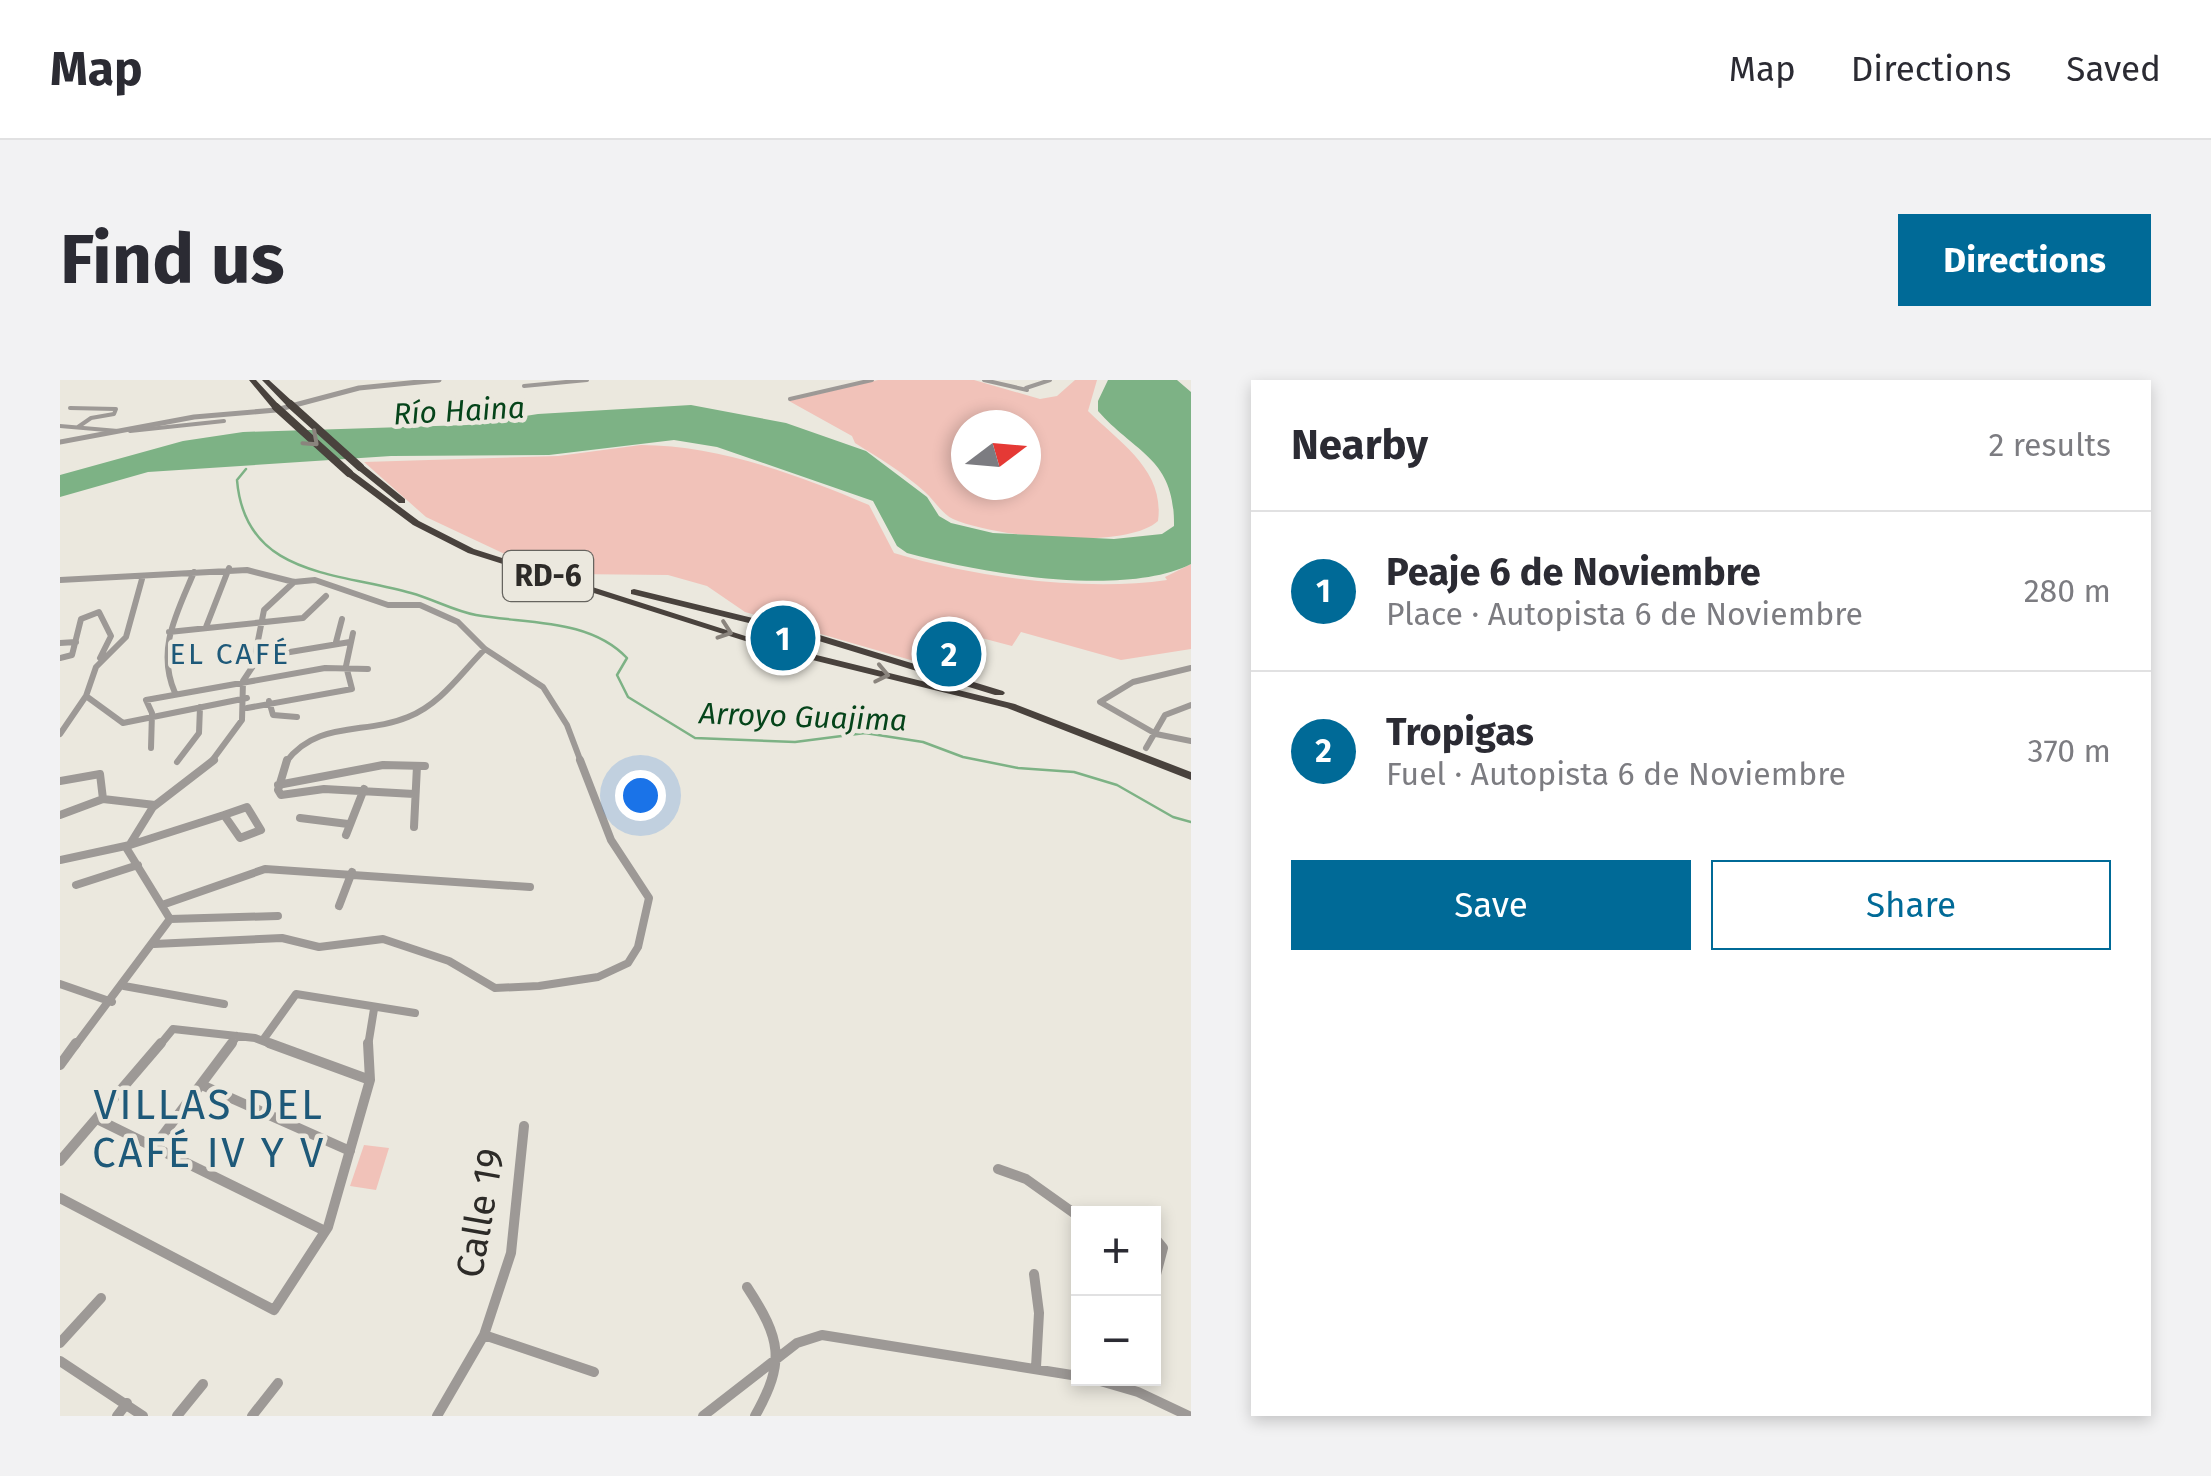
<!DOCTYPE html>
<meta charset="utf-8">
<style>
:root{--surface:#fff;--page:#f2f2f3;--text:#2b2b33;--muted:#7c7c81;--line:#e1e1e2;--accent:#006a97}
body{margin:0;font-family:"Fira Sans",sans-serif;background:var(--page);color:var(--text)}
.controls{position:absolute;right:30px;bottom:30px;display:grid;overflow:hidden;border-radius:0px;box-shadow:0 5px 15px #0003}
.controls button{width:90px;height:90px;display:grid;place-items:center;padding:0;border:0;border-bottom:2px solid var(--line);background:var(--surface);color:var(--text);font:50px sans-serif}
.compass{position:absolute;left:891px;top:30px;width:90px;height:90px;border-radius:50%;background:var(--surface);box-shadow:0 5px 15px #0003;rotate:74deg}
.you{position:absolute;left:580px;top:415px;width:35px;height:35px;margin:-25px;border:8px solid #fff;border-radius:50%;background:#1a73e8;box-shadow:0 0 0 15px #1a73e833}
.badge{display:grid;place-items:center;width:65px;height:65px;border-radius:50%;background:var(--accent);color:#fff;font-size:32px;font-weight:700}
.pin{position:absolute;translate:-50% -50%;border:5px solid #fff;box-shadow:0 2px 10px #0006}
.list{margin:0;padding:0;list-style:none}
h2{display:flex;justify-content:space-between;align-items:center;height:130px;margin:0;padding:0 40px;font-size:42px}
h2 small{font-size:32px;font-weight:400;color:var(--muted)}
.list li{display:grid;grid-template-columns:65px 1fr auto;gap:30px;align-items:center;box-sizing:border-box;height:160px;padding:0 40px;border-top:2px solid var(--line)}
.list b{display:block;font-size:38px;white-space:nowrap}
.list p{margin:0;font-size:32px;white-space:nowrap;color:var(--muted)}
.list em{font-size:32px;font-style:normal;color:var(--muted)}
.actions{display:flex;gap:20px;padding:30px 40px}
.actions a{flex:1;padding:22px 0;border:2px solid var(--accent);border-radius:0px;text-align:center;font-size:35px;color:var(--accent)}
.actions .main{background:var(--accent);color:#fff}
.map{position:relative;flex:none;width:1131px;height:1036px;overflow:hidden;border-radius:0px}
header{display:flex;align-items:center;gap:60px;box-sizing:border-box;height:140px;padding:0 50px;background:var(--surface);border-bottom:2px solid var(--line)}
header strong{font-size:48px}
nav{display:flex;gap:55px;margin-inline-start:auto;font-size:35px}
.intro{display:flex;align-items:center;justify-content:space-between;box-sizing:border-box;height:240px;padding:0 60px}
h1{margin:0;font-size:70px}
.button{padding:25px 45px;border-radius:0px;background:var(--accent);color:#fff;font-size:35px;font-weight:700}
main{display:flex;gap:60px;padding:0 60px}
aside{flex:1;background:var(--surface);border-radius:0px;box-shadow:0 5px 15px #0003}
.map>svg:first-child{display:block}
.green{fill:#f1c2b9;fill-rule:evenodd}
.water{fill:#7db285}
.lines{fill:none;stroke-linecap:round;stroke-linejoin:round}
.stream{stroke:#7db285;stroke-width:2.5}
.motorway-tunnel{stroke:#c5c2ba;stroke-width:10;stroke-dasharray:10 5;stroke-linecap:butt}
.minor-far3{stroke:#9d9996;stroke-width:4}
.minor-far2{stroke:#9d9996;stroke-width:6}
.minor-far1{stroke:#9d9996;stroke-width:8}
.minor{stroke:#9d9996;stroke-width:10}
.tertiary{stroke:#9d9996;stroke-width:5}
.motorway{fill:#49423d;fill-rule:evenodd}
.motorway-bridge{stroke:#49423d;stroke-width:8}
.oneway{stroke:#8a847d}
.labels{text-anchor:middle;stroke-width:9;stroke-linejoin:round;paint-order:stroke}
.far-water-label{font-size:30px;font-style:italic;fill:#05441a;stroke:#ebe8de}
.shield{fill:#ebe8de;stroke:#66645f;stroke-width:2.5}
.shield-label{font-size:30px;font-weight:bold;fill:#2d2b28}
.far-neighbourhood-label{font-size:30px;letter-spacing:2.5px;fill:#1e5979;stroke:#ebe8de}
.near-street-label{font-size:38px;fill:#2d2b28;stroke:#ebe8de}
.near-neighbourhood-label{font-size:42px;letter-spacing:2.5px;fill:#1e5979;stroke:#ebe8de}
</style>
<header>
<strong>Map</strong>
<nav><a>Map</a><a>Directions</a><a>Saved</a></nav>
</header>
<div class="intro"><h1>Find us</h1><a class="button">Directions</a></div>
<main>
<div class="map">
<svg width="1131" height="1036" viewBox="0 0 1131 1036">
<rect width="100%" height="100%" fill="#ebe8de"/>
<!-- green -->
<path class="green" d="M 818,0 L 914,0 L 980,19 L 997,16 L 1015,0 L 1037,0 L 1028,31 C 1060,63 1105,90 1098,141 C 1065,171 933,157 893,139 C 882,134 875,121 865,112 C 844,93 819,78 795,63 L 792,56 L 729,21 ZM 906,45 L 966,45 L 966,105 L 906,105 Z
M 581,65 C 657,65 739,95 809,125 L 834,173 C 912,197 1025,212 1107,200 L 1105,197 L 1131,184 L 1131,269 L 1061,280 L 961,252 L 952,266 L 914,256 L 869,263 L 854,281 L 685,232 L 647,206 L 608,195 L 510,194 L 451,177 L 366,137 L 304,82 L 498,76 Z
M 304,765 L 329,768 L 316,810 L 290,806 Z"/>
<!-- water -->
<path class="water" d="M 1048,0 L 1117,0 L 1131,12 L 1131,184 C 1064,218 920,193 847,173 L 837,166 L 813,121 L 657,67 L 614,60 L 489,75 L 331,76 L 88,92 L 0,117 L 0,95 L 123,61 L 183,52 L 407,45 L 478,34 L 631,25 L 726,43 L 806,71 L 867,117 L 879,136 L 891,143 L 933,153 L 1054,159 L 1102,154 L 1114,146 C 1115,78 1076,74 1038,31 L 1038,21 Z"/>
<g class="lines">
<!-- stream -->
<path class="stream" d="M 186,89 L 177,100 C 185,197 277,192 351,213 C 373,219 394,231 416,235 C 466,244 529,238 567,278 L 557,295 L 568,317 L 635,358 L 735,362 L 805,353 L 863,362 L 903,377 L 958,388 L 1014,392 L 1057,405 L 1113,437 L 1131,442"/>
<!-- motorway-tunnel -->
<path class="motorway-tunnel" d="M 717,247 L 740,252
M 705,264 L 728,271"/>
<!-- minor-far3 -->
<path class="minor-far3" d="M 924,0 L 967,10
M 464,6 L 527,0
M 966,8 L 990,0
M 730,19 L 812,0
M 10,28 L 56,29 L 54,34 L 31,38 L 18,47
M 0,46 L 58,51
M 70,51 L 164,41"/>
<!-- minor-far2 -->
<path class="minor-far2" d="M 82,199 L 66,257 L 36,287 L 26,316 L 63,343 L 187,318
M 0,200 L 187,190 L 234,202 L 255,200 L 328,225 L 360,225 L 398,242 L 425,269 L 483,307 L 507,345 L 521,382
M 146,247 L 169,188
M 109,252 L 243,238 L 266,216
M 276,262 L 282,239
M 0,263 L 16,262
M 224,273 L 290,262
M 0,278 L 12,275 L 21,239 L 39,232 L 51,256 L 40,278
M 1131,288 L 1073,302 L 1040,322 L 1096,354 L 1131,361
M 115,313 C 96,269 117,233 134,192
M 209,321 L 213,335 L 237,337
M 187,328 L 292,309 L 286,286 L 293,253
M 0,354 L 26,316
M 91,368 L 92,333 L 86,320 L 265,288 L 308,289
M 1086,368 L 1105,335 L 1131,325
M 117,382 L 139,353 L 140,327
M 151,382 L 182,340 L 183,301 L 193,286 L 204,230 L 234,202
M 226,382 C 257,340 305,355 348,337 C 381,324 401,293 425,269"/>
<!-- minor-far1 -->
<path class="minor-far1" d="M 227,380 L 218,410 L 221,415 L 264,409 L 354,414
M 0,401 L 40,394 L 43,419
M 218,405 L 323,385 L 365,386
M 187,427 L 201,450 L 180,458 L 164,435 Z
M 0,435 L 43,419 L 95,425
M 240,438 L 288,444
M 354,447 L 357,386
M 286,455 L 304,409
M 0,480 L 70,465 L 164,435
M 16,505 L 78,485
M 102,525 L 205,489 L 470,507
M 279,526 L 292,492
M 110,539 L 67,469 L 93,427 L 154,380
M 110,539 L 218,536
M 94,564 L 222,558 L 259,567 L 323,559 L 389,581 L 435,608 L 479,606 L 538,597 L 568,583 L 578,567 L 589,518 L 551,460 L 520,380
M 0,604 L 52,622
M 64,606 L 164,624
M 203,660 L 236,614 L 355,633
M 15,666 L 110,539
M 99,666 L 113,649 L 195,658 L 216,666
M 170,666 L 177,656
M 308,666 L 314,629"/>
<!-- minor -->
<path class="minor" d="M 209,663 L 310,700
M 0,685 L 16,663
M 144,706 L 290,771
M 39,740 L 265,851
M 94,767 L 172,663
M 0,781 L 101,663
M 938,789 L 966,799 L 1018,836
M 0,818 L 214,930 L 268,847 L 310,700 L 308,663
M 1094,857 L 1103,868 L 1094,902
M 974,894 L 979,933 L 976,987
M 687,907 C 721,959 726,981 695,1036
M 424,955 L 534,992
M 0,963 L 41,918
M 0,981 L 83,1036
M 1030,998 L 1078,1012 L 1129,1036
M 57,1036 L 67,1023
M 117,1036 L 143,1004
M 192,1036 L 218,1003
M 377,1036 L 424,955 L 451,873 L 464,746
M 643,1036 L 737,963 L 762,955 L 1018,996"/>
<!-- tertiary -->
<path class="tertiary" d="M 0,62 L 134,37 L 216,30 L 299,8 L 379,0"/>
<!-- motorway -->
<path class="motorway" d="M 189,0 L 196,0 L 219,25 L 219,29 L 213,29 Z
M 202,0 L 209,0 L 233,22 L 233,26 L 227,26 Z
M 297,85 L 303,85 L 345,119 L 345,123 L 339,123 L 297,89 Z
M 286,91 L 292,91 L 359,141 L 414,169 L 710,264 L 709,266 L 701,266 L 408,173 L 353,145 L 286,95 Z
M 574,209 L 721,245 L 722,247 L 717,250 L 571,214 L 571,210 Z
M 740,249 L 943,311 L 945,313 L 943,315 L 935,315 L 736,254 L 736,250 Z
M 728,268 L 955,324 L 1131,392 L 1131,400 L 947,328 L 724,273 L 723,271 Z"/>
<!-- motorway-bridge -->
<path class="motorway-bridge" d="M 230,24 L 300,87
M 216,27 L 289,93"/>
</g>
<!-- one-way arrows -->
<defs><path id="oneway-chevron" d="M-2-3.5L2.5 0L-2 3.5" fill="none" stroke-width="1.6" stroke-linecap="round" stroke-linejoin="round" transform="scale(2.5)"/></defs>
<g class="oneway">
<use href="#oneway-chevron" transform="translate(252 60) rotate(42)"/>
<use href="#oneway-chevron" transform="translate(665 251) rotate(19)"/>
<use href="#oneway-chevron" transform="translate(822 294) rotate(12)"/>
</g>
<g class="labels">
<!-- far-water labels -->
<g class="far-water-label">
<text transform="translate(399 31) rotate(-3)" y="10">Río Haina</text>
<text transform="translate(743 337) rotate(2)" y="10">Arroyo Guajima</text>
</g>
<!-- shield labels -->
<rect class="shield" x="443" y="171" width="90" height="50" rx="8"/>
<g class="shield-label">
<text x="488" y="206">RD-6</text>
</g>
<!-- far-neighbourhood labels -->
<g class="far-neighbourhood-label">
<text x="170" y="284">EL CAFÉ</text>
</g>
<!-- near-street labels -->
<g class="near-street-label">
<text transform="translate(420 833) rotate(-80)" y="13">Calle 19</text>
</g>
<!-- near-neighbourhood labels -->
<g class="near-neighbourhood-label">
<text x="149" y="739">VILLAS DEL<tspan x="149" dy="48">CAFÉ IV Y V</tspan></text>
</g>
</g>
</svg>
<div class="controls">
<button>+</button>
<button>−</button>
</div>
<svg class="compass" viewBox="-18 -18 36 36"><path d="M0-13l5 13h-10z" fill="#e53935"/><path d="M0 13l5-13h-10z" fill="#7c7c81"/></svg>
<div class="you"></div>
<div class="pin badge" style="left:723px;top:258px">1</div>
<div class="pin badge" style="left:889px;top:274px">2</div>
</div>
<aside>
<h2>Nearby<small>2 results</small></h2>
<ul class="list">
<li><span class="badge">1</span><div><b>Peaje 6 de Noviembre</b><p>Place · Autopista 6 de Noviembre</p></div><em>280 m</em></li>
<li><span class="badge">2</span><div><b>Tropigas</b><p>Fuel · Autopista 6 de Noviembre</p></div><em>370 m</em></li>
</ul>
<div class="actions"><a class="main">Save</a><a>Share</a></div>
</aside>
</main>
